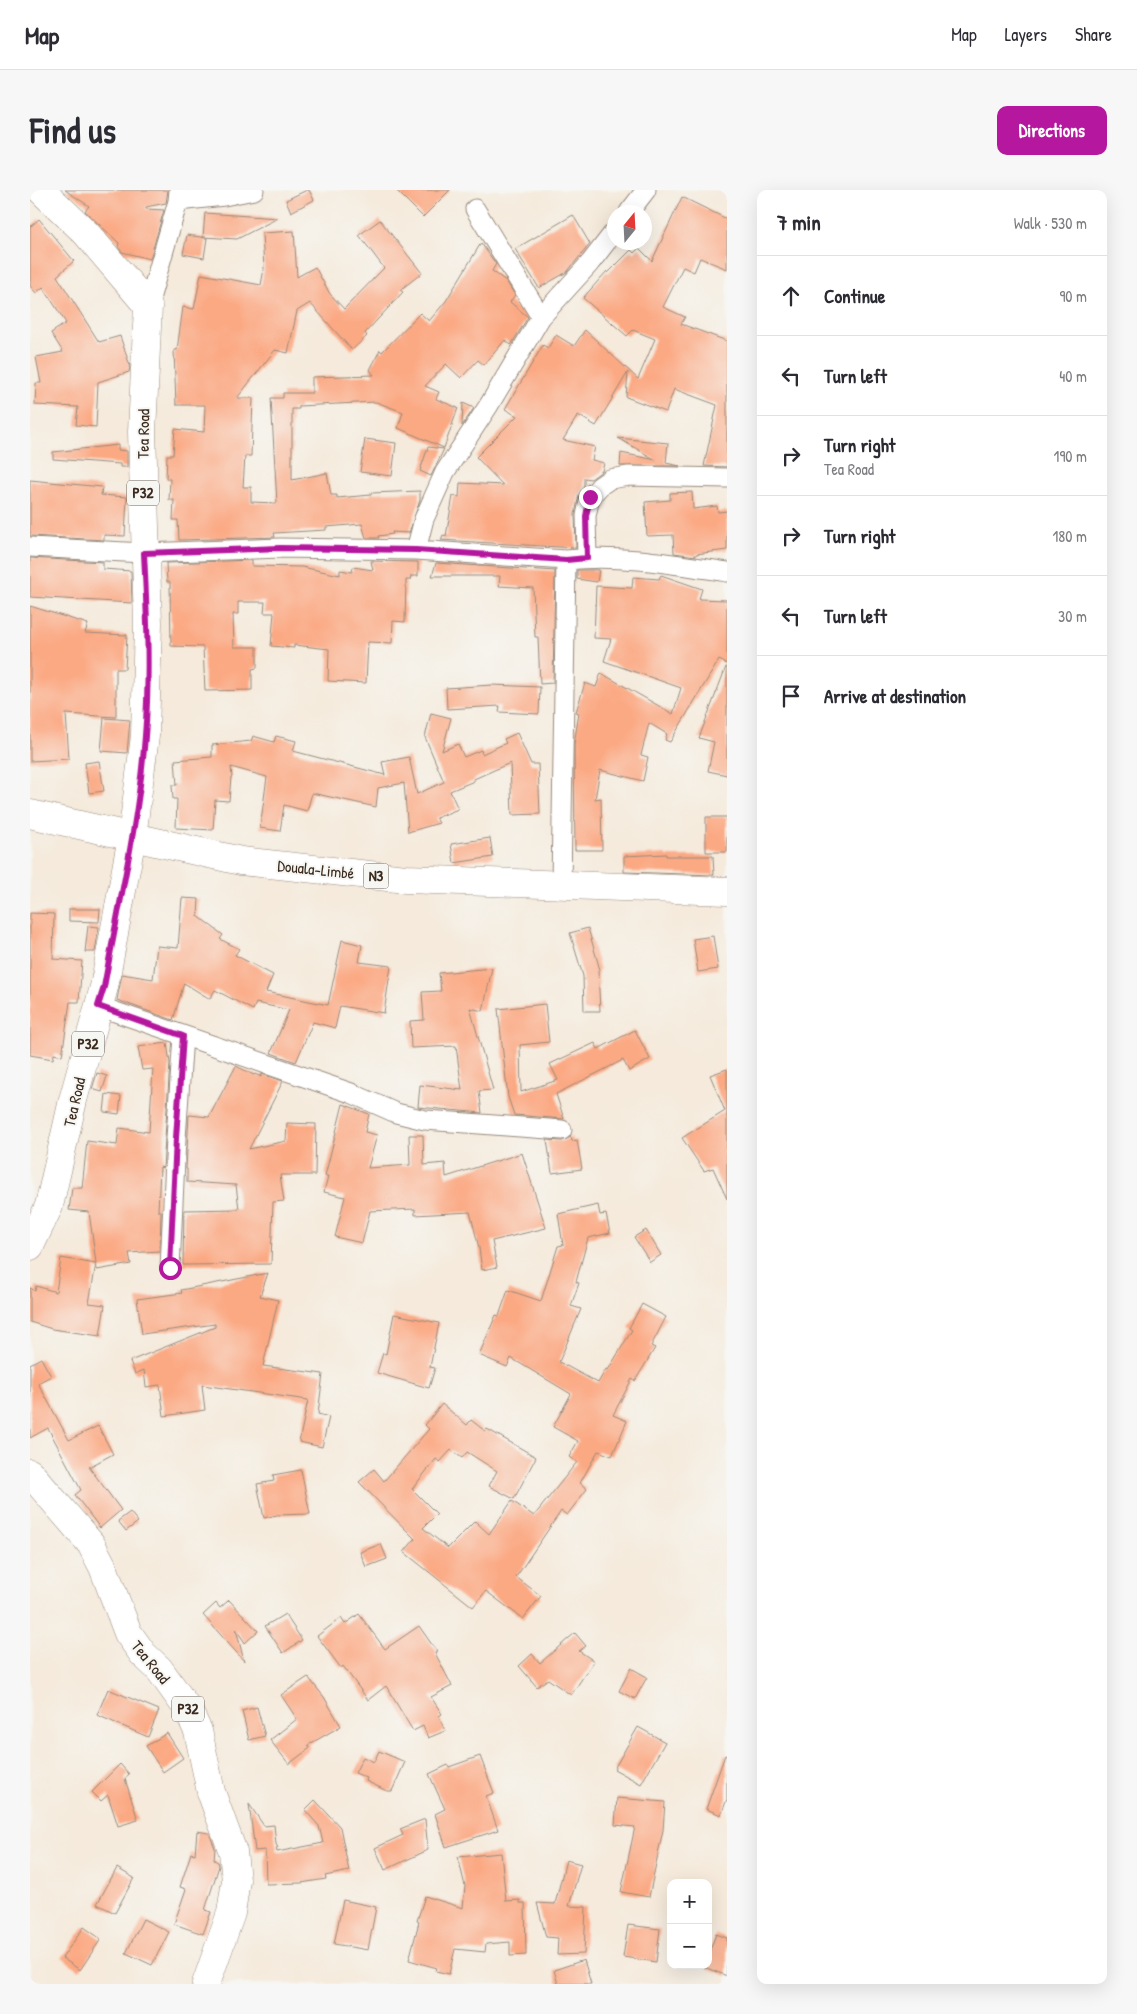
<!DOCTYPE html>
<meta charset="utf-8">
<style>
:root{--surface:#fff;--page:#f7f7f7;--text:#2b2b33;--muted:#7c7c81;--line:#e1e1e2;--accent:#b5179e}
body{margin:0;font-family:"Patrick Hand",sans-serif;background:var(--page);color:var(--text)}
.controls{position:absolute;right:15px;bottom:15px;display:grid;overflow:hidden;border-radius:10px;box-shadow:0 5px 20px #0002}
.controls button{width:45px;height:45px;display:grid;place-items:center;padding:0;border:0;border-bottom:1px solid var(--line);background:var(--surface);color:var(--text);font:25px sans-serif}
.compass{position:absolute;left:577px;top:15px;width:45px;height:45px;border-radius:50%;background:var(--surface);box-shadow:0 5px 20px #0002;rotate:18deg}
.stop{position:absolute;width:15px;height:15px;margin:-11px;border:4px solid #b5179e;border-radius:50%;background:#fff}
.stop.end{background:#b5179e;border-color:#fff;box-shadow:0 1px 5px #0008}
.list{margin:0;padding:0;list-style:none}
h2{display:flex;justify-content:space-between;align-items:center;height:65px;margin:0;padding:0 20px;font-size:21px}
h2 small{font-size:16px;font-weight:400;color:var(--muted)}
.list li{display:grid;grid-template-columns:32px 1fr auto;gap:15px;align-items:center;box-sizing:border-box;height:80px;padding:0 20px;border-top:1px solid var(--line)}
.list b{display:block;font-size:19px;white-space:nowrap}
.list p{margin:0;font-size:16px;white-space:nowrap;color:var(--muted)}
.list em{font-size:16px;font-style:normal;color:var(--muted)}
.icon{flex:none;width:28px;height:28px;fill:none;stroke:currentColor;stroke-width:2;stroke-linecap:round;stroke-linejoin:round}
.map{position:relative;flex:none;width:697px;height:1794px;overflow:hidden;border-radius:10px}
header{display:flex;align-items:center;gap:30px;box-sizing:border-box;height:70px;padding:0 25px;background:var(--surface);border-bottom:1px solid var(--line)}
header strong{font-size:24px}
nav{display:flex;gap:28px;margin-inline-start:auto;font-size:18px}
.intro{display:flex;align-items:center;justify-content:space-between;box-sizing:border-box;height:120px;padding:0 30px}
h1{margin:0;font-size:35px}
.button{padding:12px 22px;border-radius:10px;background:var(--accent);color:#fff;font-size:18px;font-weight:700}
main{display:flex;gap:30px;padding:0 30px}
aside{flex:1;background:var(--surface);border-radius:10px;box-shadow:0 5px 20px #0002}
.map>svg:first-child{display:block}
.building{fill:#fba983}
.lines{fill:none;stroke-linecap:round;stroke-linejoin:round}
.minor-casing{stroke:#988a7c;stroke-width:21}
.primary-casing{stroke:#988a7c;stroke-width:29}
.trunk-casing{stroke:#988a7c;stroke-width:29}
.minor{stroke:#fff;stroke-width:19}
.primary{stroke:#fff;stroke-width:28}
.trunk{stroke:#fff;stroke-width:28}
.route{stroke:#b5179e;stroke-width:6}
.labels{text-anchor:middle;stroke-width:4;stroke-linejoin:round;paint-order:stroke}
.shield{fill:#f6f6f2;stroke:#73675e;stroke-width:1}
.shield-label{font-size:15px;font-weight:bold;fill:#3b2a1e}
.street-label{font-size:16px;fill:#3b2a1e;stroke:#f6f6f2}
</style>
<header>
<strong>Map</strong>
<nav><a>Map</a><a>Layers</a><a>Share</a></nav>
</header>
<div class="intro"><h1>Find us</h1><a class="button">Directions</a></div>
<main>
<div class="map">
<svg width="697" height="1794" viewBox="0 0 697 1794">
<rect width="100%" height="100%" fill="#f6f6f2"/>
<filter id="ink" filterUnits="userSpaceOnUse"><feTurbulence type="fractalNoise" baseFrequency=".02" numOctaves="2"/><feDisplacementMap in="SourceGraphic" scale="10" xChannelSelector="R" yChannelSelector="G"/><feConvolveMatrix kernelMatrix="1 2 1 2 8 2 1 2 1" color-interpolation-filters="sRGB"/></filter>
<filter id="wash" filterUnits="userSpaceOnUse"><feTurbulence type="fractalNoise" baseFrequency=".0096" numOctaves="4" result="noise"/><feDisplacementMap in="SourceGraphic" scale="20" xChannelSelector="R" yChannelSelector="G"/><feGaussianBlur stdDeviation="1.12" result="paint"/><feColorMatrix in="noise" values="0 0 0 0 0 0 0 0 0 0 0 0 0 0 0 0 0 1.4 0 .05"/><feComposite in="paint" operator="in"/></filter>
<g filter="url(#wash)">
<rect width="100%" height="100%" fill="#f5eadb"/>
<g id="blocks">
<!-- building -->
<path class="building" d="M 35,0 L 138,0 L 136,13 L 116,17 L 116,19 L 134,20 L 120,69 L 92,62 L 88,57 L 89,53 L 55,21 L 59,16 Z
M 277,0 L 279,0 L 284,10 L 261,22 L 256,10 Z
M 366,0 L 420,0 L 393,27 Z
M 652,7 L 697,29 L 697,79 L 670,68 L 664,82 L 653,77 L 633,117 L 655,127 L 651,134 L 697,151 L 697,277 L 674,276 L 687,215 L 644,199 L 636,222 L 596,207 L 598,182 L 566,236 L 548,225 L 533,250 L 565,257 L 562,270 L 574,273 L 572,281 L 561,289 L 554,288 L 554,297 L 549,305 L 545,324 L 546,358 L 411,350 L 413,345 L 416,346 L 423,306 L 429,307 L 430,293 L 473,295 L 446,267 L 487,226 L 475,219 L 513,155 L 518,158 L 526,145 L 544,156 L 555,140 L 608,189 L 625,149 L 603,140 L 597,146 L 553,108 L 577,81 L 578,83 L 601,60 L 604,63 L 609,58 L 622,71 Z
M 175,23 L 248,28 L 207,49 L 173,47 Z
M 543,25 L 560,54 L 537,82 L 509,98 L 485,59 Z
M 9,29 L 44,71 L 27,86 L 69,152 L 90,146 L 100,176 L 99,182 L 68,192 L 66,237 L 46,235 L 48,217 L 5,215 L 6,193 L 11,193 L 6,167 L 33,162 L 21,143 L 36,133 L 13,97 L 6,103 L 0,96 L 0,37 Z
M 350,30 L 392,83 L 370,100 L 373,102 L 335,143 L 337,146 L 322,160 L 280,113 L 267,121 L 258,163 L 245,160 L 207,208 L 223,208 L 221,266 L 215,266 L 213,297 L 221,297 L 221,312 L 247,313 L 241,208 L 253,208 L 253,203 L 282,203 L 282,187 L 344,185 L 340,180 L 350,160 L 352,162 L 390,123 L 399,131 L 416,111 L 451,53 L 466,74 L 462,81 L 476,91 L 485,105 L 480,112 L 498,127 L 481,155 L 475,150 L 454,175 L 448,170 L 431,188 L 416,174 L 395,196 L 409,202 L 406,209 L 428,218 L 414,258 L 368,238 L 373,222 L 346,212 L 269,216 L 269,219 L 262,219 L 262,290 L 297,283 L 301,305 L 307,305 L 307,308 L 341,305 L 341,303 L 390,301 L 390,310 L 379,343 L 362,342 L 363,344 L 348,346 L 349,348 L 336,348 L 332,334 L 296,337 L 296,340 L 244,343 L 245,347 L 149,350 L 148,330 L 143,330 L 144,310 L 139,310 L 140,289 L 136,289 L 137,265 L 143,265 L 145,239 L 174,242 L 175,215 L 146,215 L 144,160 L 147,160 L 153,117 L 164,119 L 171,84 L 231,95 L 234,79 L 232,43 L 264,41 L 267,87 L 285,77 L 300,104 L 314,119 L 354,78 L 329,45 Z
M 157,45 L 177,48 L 174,68 L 153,64 Z
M 433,213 L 444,218 L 432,236 Z
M 588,248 L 638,253 L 636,273 L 650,276 L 590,276 L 591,263 L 626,270 Z
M 335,249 L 366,253 L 362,286 L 330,282 Z
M 88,255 L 88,260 L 97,261 L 97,277 L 90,277 L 90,274 L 23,269 L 23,262 Z
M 398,257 L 414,259 L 401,286 L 390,281 Z
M 0,290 L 72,297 L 71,305 L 97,307 L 95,346 L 74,345 L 74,350 L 0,346 Z
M 662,302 L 663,319 L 687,316 L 688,322 L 697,321 L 697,360 L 666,364 L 666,366 L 644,363 L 643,345 L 617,346 L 615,312 L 640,310 L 640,303 Z
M 0,368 L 73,372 L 73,379 L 101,381 L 102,413 L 0,407 Z
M 222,370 L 222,376 L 272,377 L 310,385 L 310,380 L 322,382 L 323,377 L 343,380 L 341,371 L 388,372 L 388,386 L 381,386 L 380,390 L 376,390 L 375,432 L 363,431 L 362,453 L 338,452 L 336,493 L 298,491 L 299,459 L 264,455 L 264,458 L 241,456 L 244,423 L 234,423 L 235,412 L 208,412 L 208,424 L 203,424 L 204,457 L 227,457 L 227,478 L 222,479 L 222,500 L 175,501 L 173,457 L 141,456 L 140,392 L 137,392 L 136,373 Z
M 406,373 L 525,381 L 523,493 L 510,494 L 508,447 L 505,447 L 503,398 L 469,396 L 470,386 L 402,386 Z
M 547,380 L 569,380 L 567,392 L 547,389 Z
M 631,385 L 672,399 L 669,409 L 697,410 L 697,474 L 689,470 L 640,552 L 635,550 L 637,544 L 619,533 L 611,565 L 618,567 L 613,591 L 570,580 L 565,609 L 571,608 L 572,660 L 545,660 L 544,554 L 549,523 L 546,522 L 555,493 L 566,497 L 571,483 L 643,524 L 651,498 L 574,471 L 581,449 L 564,448 L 566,396 L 602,398 L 603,387 L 629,389 Z
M 0,416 L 58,434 L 55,443 L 97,445 L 95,479 L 86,479 L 86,527 L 36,524 L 39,569 L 0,571 Z
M 696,477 L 697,477 L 697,585 L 678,581 L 684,552 L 669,548 Z
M 462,495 L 510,497 L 509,524 L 469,522 L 470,516 L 417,519 L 416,498 Z
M 401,523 L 421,528 L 412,561 L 428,554 L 434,567 L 451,560 L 452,564 L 476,553 L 474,549 L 487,543 L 501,574 L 508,574 L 510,624 L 482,625 L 480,573 L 444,589 L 444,591 L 420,601 L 428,619 L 406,628 L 409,633 L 378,642 L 374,593 L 348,598 L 346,617 L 282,603 L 277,621 L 254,615 L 250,641 L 230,638 L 237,587 L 201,577 L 202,587 L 201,587 L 199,611 L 185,610 L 183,640 L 146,638 L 147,609 L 143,609 L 142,595 L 147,595 L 145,570 L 182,567 L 182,555 L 221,551 L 223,546 L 244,552 L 246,546 L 266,551 L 263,561 L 355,585 L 352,572 L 379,567 L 387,604 L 414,592 L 395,547 Z
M 74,528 L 100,530 L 97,563 L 71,561 Z
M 69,571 L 74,601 L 59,603 L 55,573 Z
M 676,627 L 697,627 L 697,662 L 676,662 Z
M 460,648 L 463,667 L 424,673 L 421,654 Z
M 636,664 L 636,666 L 683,666 L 684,685 L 594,682 L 594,666 Z
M 152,708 L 169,709 L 168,726 L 193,745 L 190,749 L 209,759 L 205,765 L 243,785 L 236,802 L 298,815 L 312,750 L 332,755 L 329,772 L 361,776 L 354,823 L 310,816 L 305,838 L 283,832 L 266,872 L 241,863 L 259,820 L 226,813 L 223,820 L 185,800 L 180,809 L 154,793 L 143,830 L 87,810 L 92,784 L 123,789 L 127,756 L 148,758 Z
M 39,719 L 70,719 L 69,732 L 39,731 Z
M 0,723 L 24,724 L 23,769 L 52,771 L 49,812 L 40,812 L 32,866 L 24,864 L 23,869 L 0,865 Z
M 58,736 L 69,737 L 65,762 L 55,762 Z
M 558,738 L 570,780 L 568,780 L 570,821 L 554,821 L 553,786 L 540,743 Z
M 683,746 L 688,779 L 668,782 L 663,749 Z
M 462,778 L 453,821 L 440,818 L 463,900 L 449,901 L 452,923 L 388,917 L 390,895 L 432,900 L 426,856 L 381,858 L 380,831 L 394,830 L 392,802 L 411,801 L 409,783 Z
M 515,814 L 519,852 L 490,855 L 491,902 L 528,890 L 520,874 L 565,853 L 568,859 L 605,840 L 620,869 L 599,881 L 593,870 L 526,904 L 534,929 L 484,925 L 478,907 L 468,819 Z
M 137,853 L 140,873 L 133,978 L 130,977 L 128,1021 L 131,1021 L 130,1061 L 99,1063 L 101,1074 L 67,1080 L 59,1022 L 39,1020 L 42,998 L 52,998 L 57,951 L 87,955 L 89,938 L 119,942 L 123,879 L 112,880 L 108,857 Z
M 206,876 L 224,885 L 225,884 L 231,887 L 232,884 L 253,891 L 219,959 L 256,951 L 257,933 L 286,934 L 285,985 L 250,985 L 254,1011 L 243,1012 L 241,1074 L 153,1075 L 154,1020 L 209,1019 L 206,995 L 157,992 L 157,979 L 156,979 L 159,925 L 179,927 Z
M 697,879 L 697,1009 L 683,978 L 674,981 L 652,948 L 695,921 L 680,885 Z
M 67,883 L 77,886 L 72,902 L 62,899 Z
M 76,904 L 91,906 L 89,924 L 74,922 Z
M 313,914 L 339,924 L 335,942 L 347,945 L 338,978 L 380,975 L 379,945 L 393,945 L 394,975 L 415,973 L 416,987 L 492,963 L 516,1038 L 462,1051 L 467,1077 L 452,1080 L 449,1058 L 440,1022 L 385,1025 L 385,1019 L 340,1021 L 332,1053 L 305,1047 L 315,1007 L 294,1002 L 298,986 L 295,986 Z
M 541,947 L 542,951 L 547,950 L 552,979 L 522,983 L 517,950 L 532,951 Z
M 568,1015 L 570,1025 L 576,1024 L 580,1043 L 558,1048 L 546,1092 L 549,1093 L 541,1116 L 551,1119 L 529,1172 L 568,1193 L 576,1179 L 578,1180 L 602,1140 L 599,1138 L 612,1114 L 636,1127 L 621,1156 L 625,1158 L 605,1191 L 602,1189 L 583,1225 L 597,1231 L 582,1266 L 568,1261 L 550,1293 L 557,1299 L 537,1325 L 531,1321 L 486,1387 L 511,1406 L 493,1429 L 456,1401 L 443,1417 L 374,1362 L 385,1349 L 329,1292 L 344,1279 L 354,1291 L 399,1239 L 395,1235 L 412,1214 L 437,1235 L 441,1230 L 455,1241 L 457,1239 L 506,1267 L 484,1309 L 459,1296 L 467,1281 L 437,1262 L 432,1268 L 421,1260 L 410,1272 L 406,1269 L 382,1299 L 407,1324 L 393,1338 L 418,1358 L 445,1331 L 459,1344 L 482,1311 L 504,1326 L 547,1272 L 539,1267 L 548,1251 L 523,1237 L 541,1204 L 481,1168 L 477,1177 L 449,1165 L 466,1125 L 469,1126 L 478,1100 L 511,1111 L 528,1056 L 533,1055 L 528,1024 Z
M 616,1040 L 631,1065 L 620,1072 L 604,1047 Z
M 31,1068 L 66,1074 L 59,1113 L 75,1115 L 70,1146 L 22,1139 L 0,1132 L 0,1098 L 5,1101 L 6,1096 L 26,1102 Z
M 238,1083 L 230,1106 L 248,1110 L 233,1176 L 293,1184 L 288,1224 L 299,1227 L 292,1257 L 269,1252 L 278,1210 L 172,1195 L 175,1220 L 134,1226 L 130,1195 L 116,1197 L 114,1180 L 105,1184 L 100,1171 L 185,1137 L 185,1134 L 112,1144 L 107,1109 L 152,1103 L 151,1100 Z
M 364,1124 L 409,1133 L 400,1177 L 405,1178 L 399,1198 L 347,1183 L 353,1163 L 356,1164 Z
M 11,1168 L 21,1186 L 8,1193 L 39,1250 L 68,1236 L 83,1264 L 59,1277 L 91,1320 L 70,1338 L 45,1305 L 51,1300 L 18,1238 L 0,1248 L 0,1174 Z
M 271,1280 L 280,1324 L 247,1325 L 234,1328 L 227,1294 L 244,1291 L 243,1285 Z
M 100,1322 L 108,1332 L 96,1341 L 88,1331 Z
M 351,1354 L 357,1369 L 336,1377 L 330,1362 Z
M 199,1410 L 228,1441 L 215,1453 L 206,1439 L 214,1471 L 173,1425 L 186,1413 L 190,1418 Z
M 255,1424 L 272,1450 L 253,1463 L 235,1436 Z
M 329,1424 L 355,1459 L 389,1436 L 407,1462 L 405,1463 L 422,1496 L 401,1507 L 412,1524 L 409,1526 L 415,1541 L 398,1548 L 393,1536 L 383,1541 L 356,1496 L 338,1510 L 313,1476 L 311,1478 L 287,1446 L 311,1428 L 315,1434 Z
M 545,1443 L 556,1456 L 549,1461 L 564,1471 L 541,1505 L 518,1489 L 507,1497 L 489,1476 L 502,1464 L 510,1473 Z
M 601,1478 L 617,1487 L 605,1509 L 589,1501 Z
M 278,1487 L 294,1507 L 311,1536 L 278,1555 L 280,1558 L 259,1574 L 240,1550 L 267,1529 L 251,1505 Z
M 78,1499 L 129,1520 L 118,1547 L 67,1525 Z
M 227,1517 L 235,1546 L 219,1550 L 212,1521 Z
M 608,1537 L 635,1552 L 611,1594 L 584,1579 Z
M 137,1543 L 153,1568 L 133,1582 L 116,1556 Z
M 349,1561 L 375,1572 L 362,1601 L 357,1601 L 336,1591 L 337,1588 L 325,1583 L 333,1567 L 344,1572 Z
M 695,1565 L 697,1566 L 697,1609 L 691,1625 L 676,1619 Z
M 450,1566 L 464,1603 L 456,1606 L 468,1640 L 416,1657 L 405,1624 L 415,1619 L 399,1584 L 418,1575 L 419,1577 Z
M 90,1574 L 99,1584 L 95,1589 L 108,1630 L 88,1636 L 78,1605 L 71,1611 L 62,1602 Z
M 587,1608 L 635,1612 L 633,1640 L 619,1707 L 591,1702 L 605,1637 L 585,1635 Z
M 285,1610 L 310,1637 L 319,1681 L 295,1686 L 296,1689 L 271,1693 L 236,1694 L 235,1660 L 225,1661 L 219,1614 L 234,1636 L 244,1635 L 246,1654 L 248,1658 L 246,1658 L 247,1662 L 293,1653 L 289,1636 L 275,1620 Z
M 395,1629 L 398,1660 L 355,1680 L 345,1658 L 373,1645 L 370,1639 Z
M 167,1641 L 179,1643 L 185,1658 L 184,1670 L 188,1672 L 189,1676 L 175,1720 L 181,1722 L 173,1744 L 144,1734 L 156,1699 L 150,1697 L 161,1663 L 165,1664 Z
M 471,1663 L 476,1711 L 490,1710 L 490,1713 L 495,1713 L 496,1765 L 480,1766 L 480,1752 L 456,1754 L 455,1762 L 425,1759 L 419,1784 L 406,1781 L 407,1778 L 379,1770 L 389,1732 L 387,1731 L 395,1706 L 433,1718 L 435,1696 L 428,1667 Z
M 536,1670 L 551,1674 L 539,1716 L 556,1717 L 554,1764 L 527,1765 L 528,1748 L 516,1747 L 507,1713 L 525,1714 Z
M 87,1678 L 104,1688 L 85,1723 L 67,1714 Z
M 313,1710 L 346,1717 L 338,1760 L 304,1754 Z
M 113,1729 L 139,1742 L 122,1775 L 96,1763 Z
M 598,1735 L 630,1739 L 626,1772 L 593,1767 Z
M 54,1737 L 71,1749 L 50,1780 L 32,1768 Z
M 686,1744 L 697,1748 L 697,1786 L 674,1777 L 674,1775 L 678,1775 L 678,1765 Z
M 554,1770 L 561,1794 L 528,1794 L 524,1780 Z"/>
</g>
</g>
<g filter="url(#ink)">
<use href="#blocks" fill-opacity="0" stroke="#988a7c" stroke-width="1"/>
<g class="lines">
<defs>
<path id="minor" d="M 148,11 L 194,6 L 224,0
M 445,19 L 511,127
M 599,22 L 616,0
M 118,116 L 148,11 L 149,0
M 0,357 L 114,363 L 250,358 L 386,360 L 394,329 L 415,282 L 459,215 L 511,127 L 560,73 L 584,42
M 386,360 L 536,370 C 590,364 644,374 697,382
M 557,368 L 556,326 L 560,307 L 570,296 L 580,289 L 599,286 L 697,288
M 531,696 L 536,370
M 68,816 L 321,903 L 366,923 L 395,930 L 532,940
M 140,1078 L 146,948 L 153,846"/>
<path id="primary" d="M 0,1056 L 19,1016 L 43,910 L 74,797 L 102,647 L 115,546 L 118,433 L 112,242 L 118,116 L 56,43 L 11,0
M 0,1283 L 61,1354 L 73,1377 L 98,1443 L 113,1464 L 129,1479 L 157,1518 L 168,1541 L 181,1602 L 203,1662 L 206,1690 L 201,1723 L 176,1794"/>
<path id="trunk" d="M 0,624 L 211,671 L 376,689 L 697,701"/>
</defs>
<!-- minor casing -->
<use href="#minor" class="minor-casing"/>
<!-- primary casing -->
<use href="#primary" class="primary-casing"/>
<!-- trunk casing -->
<use href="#trunk" class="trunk-casing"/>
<!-- minor -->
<use href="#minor" class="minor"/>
<!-- primary -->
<use href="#primary" class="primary"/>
<!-- trunk -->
<use href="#trunk" class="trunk"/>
</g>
</g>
<g class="lines" filter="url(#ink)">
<!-- route -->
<path class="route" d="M 140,1078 L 146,948 L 153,846 L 68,816 L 74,797 C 89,714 109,630 115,546 C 120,485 117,423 114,363 L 250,358 L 386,360 L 536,370 L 557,368 L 556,326 L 560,307"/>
</g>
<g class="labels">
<!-- shield labels -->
<g class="shield">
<rect x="97" y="290.5" width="32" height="25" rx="4"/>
<rect x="333.5" y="673.5" width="25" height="25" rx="4"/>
<rect x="42" y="841.5" width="32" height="25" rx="4"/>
<rect x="142" y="1506.5" width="32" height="25" rx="4"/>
</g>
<g class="shield-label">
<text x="113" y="308">P32</text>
<text x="346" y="691">N3</text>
<text x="58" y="859">P32</text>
<text x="158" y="1524">P32</text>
</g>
<!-- street labels -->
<g class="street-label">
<text transform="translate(113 244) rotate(-89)" y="6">Tea Road</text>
<text transform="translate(286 679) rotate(6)" y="6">Douala-Limbé</text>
<text transform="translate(44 912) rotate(-77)" y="6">Tea Road</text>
<text transform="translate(121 1472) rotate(51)" y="6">Tea Road</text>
</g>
</g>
</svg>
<div class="controls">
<button>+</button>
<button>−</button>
</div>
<svg class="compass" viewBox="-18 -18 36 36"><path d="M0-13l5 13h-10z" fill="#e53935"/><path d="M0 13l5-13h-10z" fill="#7c7c81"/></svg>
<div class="stop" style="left:140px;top:1078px"></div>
<div class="stop end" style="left:560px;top:307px"></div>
</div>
<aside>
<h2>7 min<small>Walk · 530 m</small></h2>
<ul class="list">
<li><svg class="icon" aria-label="ahead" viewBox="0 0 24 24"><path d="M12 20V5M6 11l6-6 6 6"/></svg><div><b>Continue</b></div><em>90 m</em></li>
<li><svg class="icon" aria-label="left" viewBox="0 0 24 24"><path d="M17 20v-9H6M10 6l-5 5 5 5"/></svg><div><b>Turn left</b></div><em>40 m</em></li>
<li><svg class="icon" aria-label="right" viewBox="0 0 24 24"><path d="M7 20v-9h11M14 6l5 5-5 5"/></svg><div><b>Turn right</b><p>Tea Road</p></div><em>190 m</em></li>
<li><svg class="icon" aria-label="right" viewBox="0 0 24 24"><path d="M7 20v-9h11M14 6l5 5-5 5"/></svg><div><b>Turn right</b></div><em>180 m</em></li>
<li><svg class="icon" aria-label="left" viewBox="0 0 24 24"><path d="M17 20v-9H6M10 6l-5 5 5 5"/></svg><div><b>Turn left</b></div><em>30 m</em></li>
<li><svg class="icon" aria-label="arrive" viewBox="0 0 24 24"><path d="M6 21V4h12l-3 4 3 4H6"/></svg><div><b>Arrive at destination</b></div></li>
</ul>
</aside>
</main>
